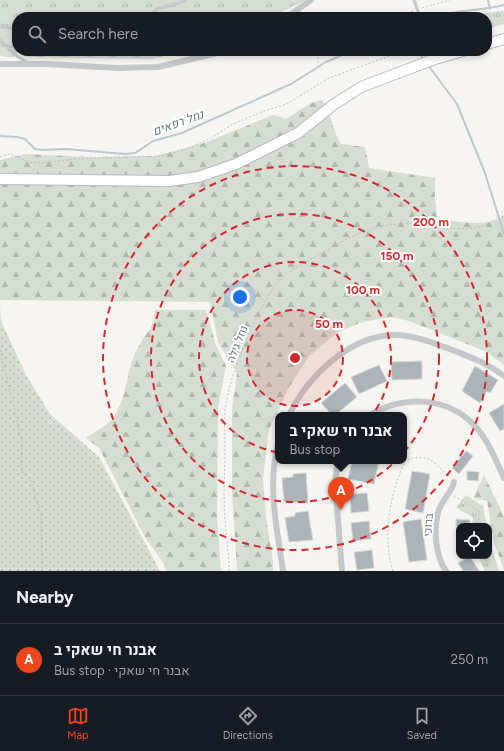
<!DOCTYPE html>
<meta charset="utf-8">
<style>
:root{--surface:#171b24;--page:#20242c;--text:#f1f3f6;--muted:#9ea1a6;--line:#363941;--accent:#ed461a}
body{margin:0;font-family:Figtree,Heebo,sans-serif;background:var(--page);color:var(--text)}
.controls{position:absolute;right:12px;bottom:12px;display:grid;overflow:hidden;border-radius:8px;box-shadow:0 2px 6px #0003}
.controls button{width:36px;height:36px;display:grid;place-items:center;padding:0;border:0;border-bottom:1px solid var(--line);background:var(--surface);color:var(--text);font:20px sans-serif}
.you{position:absolute;left:240px;top:297px;width:14px;height:14px;margin:-10px;border:3px solid #fff;border-radius:50%;background:#1a73e8;box-shadow:0 0 0 6px #1a73e833}
.badge{display:grid;place-items:center;width:26px;height:26px;border-radius:50%;background:var(--accent);color:#fff;font-size:13px;font-weight:700}
.pin{position:absolute;translate:-50% -33px;filter:drop-shadow(0 1px 2px #0008)}
.pin::after{content:'';position:absolute;top:21px;width:14px;height:12px;background:inherit;clip-path:polygon(0 0,100% 0,50% 100%)}
.popup{position:absolute;left:275px;top:412px;width:132px;height:52px;box-sizing:border-box;display:grid;place-content:center;border-radius:8px;background:var(--surface);filter:drop-shadow(0 1px 3px #0005);font-size:13px;white-space:nowrap;color:var(--muted)}
.popup b{font-size:15px;color:var(--text)}
.popup::after{content:'';position:absolute;left:50%;top:100%;margin-left:-8px;border:8px solid transparent;border-top-color:var(--surface)}
.list{margin:0;padding:0;list-style:none}
h2{display:flex;justify-content:space-between;align-items:center;height:52px;margin:0;padding:0 16px;font-size:17px}
h2 small{font-size:13px;font-weight:400;color:var(--muted)}
.list li{display:grid;grid-template-columns:26px 1fr auto;gap:12px;align-items:center;box-sizing:border-box;height:72px;padding:0 16px;border-top:1px solid var(--line)}
.list b{display:block;font-size:15px;white-space:nowrap}
.list p{margin:0;font-size:13px;white-space:nowrap;color:var(--muted)}
.list em{font-size:13px;font-style:normal;color:var(--muted)}
.icon{flex:none;width:22px;height:22px;fill:none;stroke:currentColor;stroke-width:2;stroke-linecap:round;stroke-linejoin:round}
.map{position:relative;flex:none;width:504px;height:571px;overflow:hidden}
.search{position:absolute;background:var(--surface);box-shadow:0 2px 6px #0003;left:12px;right:12px;top:12px;height:44px;display:flex;align-items:center;gap:10px;box-sizing:border-box;padding:0 14px;border-radius:16px;color:var(--muted);font-size:15px}
.sheet{height:124px;background:var(--surface)}
nav{display:flex;justify-content:space-around;align-items:center;box-sizing:border-box;height:56px;border-top:1px solid var(--line);background:var(--surface);font-size:11px;color:var(--muted)}
nav a{display:grid;justify-items:center;gap:2px}
nav .on{color:var(--accent)}
.map>svg:first-child{display:block}
.grass{fill:url(#grass-dots)}
.forest{fill:url(#forest-firs)}
.park{fill:url(#park-tufts)}
.lines{fill:none;stroke-linecap:round;stroke-linejoin:round}
.stream{stroke:#bbc8cc;stroke-width:2}
.building{fill:#acb4b9;stroke:#d7d7d4}
.primary-casing{stroke:#b5babd;stroke-width:12}
.path{stroke:#bec0c2;stroke-width:1;stroke-dasharray:2 2;stroke-linecap:butt}
.service{stroke:#c5c8cb;stroke-width:3}
.minor{stroke:#c5c8cb;stroke-width:6}
.primary{stroke:#fff;stroke-width:10}
.ring{fill:none;stroke:#d62828;stroke-width:2;stroke-dasharray:7 5}
.labels{text-anchor:middle;stroke-width:4;stroke-linejoin:round;paint-order:stroke}
.street-label{font-size:11px;fill:#637684;stroke:#fff}
.water-label{font-size:12px;font-style:italic;fill:#5e7881;stroke:#fff}
.centre{fill:#d62828;stroke:#fff;stroke-width:2}
.ring-label{font-size:12px;text-anchor:middle;font-weight:bold;fill:#d62828;stroke:#fff;stroke-width:4;stroke-linejoin:round;paint-order:stroke}
</style>
<div class="map">
<svg width="504" height="571" viewBox="0 0 504 571">
<defs>
<pattern id="grass-dots" width="8" height="8" patternUnits="userSpaceOnUse"><rect width="8" height="8" fill="#d6ddd2"/><path d="M2 2h.1M6 6h.1" fill="none" stroke="#b1b8b0" stroke-width="1.8" stroke-linecap="round"/></pattern>
<pattern id="forest-firs" width="22" height="20" patternUnits="userSpaceOnUse"><rect width="22" height="20" fill="#d6ddd2"/><path d="M5 1l3.5 6h-7zM16 11l3.5 6h-7z" fill="#b1b8b0"/></pattern>
<pattern id="park-tufts" width="24" height="20" patternUnits="userSpaceOnUse"><rect width="24" height="20" fill="#d6ddd2"/><path d="M3 7l-1-3M5 7V3M7 7l1-3M15 17l-1-3M17 17v-4M19 17l1-3" fill="none" stroke="#b1b8b0"/></pattern>
</defs>
<rect width="100%" height="100%" fill="#f6f5f1"/>
<!-- grass -->
<path class="grass" d="M 0,306 L 1,321 L 26,375 L 50,414 L 99,457 L 160,571 L 0,571 Z"/>
<!-- forest -->
<path class="forest" d="M 322,100 C 333,114 331,129 341,144 L 365,147 L 369,168 L 435,178 L 435,197 L 437,219 C 452,221 495,229 504,214 L 504,365 L 487,352 L 409,321 L 391,317 L 362,322 L 337,333 L 309,356 L 289,387 L 269,430 L 263,478 L 266,518 L 273,561 L 273,571 L 237,571 L 232,492 L 232,409 L 237,373 L 218,342 L 210,302 L 0,300 L 0,160 L 25,154 L 90,157 L 155,156 L 207,142 L 273,115 L 286,119 L 311,103 Z
M 155,310 L 206,310 L 216,345 L 226,366 L 218,407 L 217,517 L 221,571 L 166,571 L 164,564 L 145,537 L 99,448 L 86,438 C 94,432 107,426 113,418 C 129,394 125,370 139,346 C 147,331 154,329 155,310 Z
M 484,475 L 504,516 L 504,570 L 494,543 L 487,501 L 473,498 Z"/>
<!-- park -->
<path class="park" d="M 0,0 L 305,0 C 294,7 284,9 274,17 L 17,17 L 17,51 L 185,51 L 152,59 L 29,57 L 18,52 L 13,58 L 0,56 Z
M 504,11 L 504,24 L 487,29 L 487,17 L 461,17 Z
M 466,495 L 483,506 L 487,526 L 472,526 L 473,517 L 456,508 Z
M 489,539 L 490,542 L 499,571 L 485,571 L 478,556 L 489,556 Z"/>
<g class="lines">
<!-- stream -->
<path class="stream" d="M 488,0 L 490,9
M 432,17 C 456,10 480,11 504,5
M 418,51 L 424,60
M 428,65 L 457,104 L 485,173 L 504,234
M 0,136 L 17,137 L 25,139 L 35,149 L 42,150 L 66,149 L 125,154 L 135,153 L 153,141 L 182,133 L 291,84 L 326,62 L 352,51"/>
</g>
<!-- building -->
<path class="building" d="M 422,361 L 422,379 L 392,380 L 391,362 Z
M 379,365 L 387,381 L 359,394 L 351,377 Z
M 475,366 L 498,380 L 490,393 L 487,391 L 480,403 L 462,391 Z
M 345,383 L 357,397 L 335,415 L 332,415 L 321,403 Z
M 504,404 L 504,429 L 500,431 L 489,413 Z
M 466,451 L 473,456 L 459,474 L 452,468 Z
M 352,461 L 379,461 L 374,484 L 348,479 Z
M 412,471 L 430,474 L 423,513 L 405,509 Z
M 467,471 L 479,472 L 478,481 L 467,480 Z
M 306,473 L 308,503 L 284,502 L 282,478 L 293,477 L 293,474 Z
M 367,493 L 369,511 L 351,513 L 350,494 Z
M 308,511 L 313,540 L 289,542 L 285,518 L 295,516 L 295,513 Z
M 421,519 L 427,560 L 409,562 L 403,522 Z
M 456,519 L 470,520 L 469,526 L 456,526 Z
M 369,521 L 371,539 L 353,541 L 351,523 Z
M 372,550 L 374,568 L 357,570 L 354,552 Z
M 470,556 L 479,571 L 463,571 L 462,569 L 458,563 Z"/>
<g class="lines">
<defs>
<path id="primary" d="M 487,44 L 504,39
M 0,179 L 169,181 L 198,177 L 236,164 L 298,133 L 333,105 L 361,87 L 435,59 L 463,51"/>
</defs>
<!-- primary casing -->
<use href="#primary" class="primary-casing"/>
<!-- path -->
<path class="path" d="M 422,8 L 450,0
M 400,17 L 413,11
M 461,17 L 504,11
M 318,63 L 318,54 L 324,51
M 0,157 L 10,154 L 30,162 L 44,163 L 74,159 L 161,156 L 185,150 L 211,138 L 233,124 L 264,111 L 287,104 L 329,78 L 403,51
M 0,350 L 22,442 L 21,463 L 23,473 L 31,481 L 41,515 L 42,571
M 454,496 L 479,511 L 478,526
M 484,556 L 491,571
M 229,571 C 229,554 226,537 225,520 C 223,496 225,471 225,447 C 225,435 224,423 225,411 C 228,386 237,362 247,339 C 255,321 263,302 275,286 C 286,271 306,262 322,253 C 353,235 378,221 415,224 C 445,226 485,239 504,209
M 393,571 C 382,539 390,489 406,460 C 429,453 434,462 449,477"/>
<!-- service -->
<path class="service" d="M 414,0 L 420,17
M 148,17 L 157,9 L 186,1
M 0,27 L 17,29
M 0,40 L 15,55 L 27,62
M 8,47 L 17,46"/>
<!-- minor -->
<path class="minor" d="M 287,17 L 311,0
M 0,64 L 47,64 L 117,68 L 158,67 L 226,51
M 289,415 C 308,376 351,334 397,335 C 417,336 436,344 455,351 C 472,358 489,364 504,376
M 370,415 C 404,394 449,397 476,427 C 489,442 496,461 504,478
M 278,444 C 267,486 277,529 283,571
M 338,461 L 335,481 L 342,571
M 446,571 C 435,555 433,528 439,510 C 442,500 452,492 454,482"/>
<!-- primary -->
<use href="#primary" class="primary"/>
</g>
<!-- distance rings -->
<circle cx="295" cy="358" r="48" fill="#d62828" fill-opacity=".12"/>
<g class="ring">
<circle cx="295" cy="358" r="48"/>
<circle cx="295" cy="358" r="96"/>
<circle cx="295" cy="358" r="144"/>
<circle cx="295" cy="358" r="192"/>
</g>
<g class="labels">
<!-- street labels -->
<g class="street-label">
<text transform="translate(237 344) rotate(-68)" y="4">נחל גילה</text>
<text transform="translate(428 525) rotate(-86)" y="4">ברוכי</text>
</g>
<!-- water labels -->
<g class="water-label">
<text transform="translate(178 123) rotate(-20)" y="4">נחל רפאים</text>
</g>
</g>
<circle cx="295" cy="358" r="6" class="centre"/>
<g class="ring-label">
<text x="431" y="226">200 m</text>
<text x="397" y="260">150 m</text>
<text x="363" y="294">100 m</text>
<text x="329" y="328">50 m</text>
</g>
</svg>
<div class="controls">
<button><svg class="icon" aria-label="locate" viewBox="0 0 24 24"><circle cx="12" cy="12" r="6"/><path d="M12 2v4M12 18v4M2 12h4M18 12h4"/></svg></button>
</div>
<div class="you"></div>
<div class="pin badge" style="left:341px;top:510px">A</div>
<div class="popup"><b>אבנר חי שאקי ב</b>Bus stop</div>
<div class="search"><svg class="icon" aria-label="search" viewBox="0 0 24 24"><circle cx="10" cy="10" r="6"/><path d="M15 15l6 6"/></svg>Search here</div>
</div>
<section class="sheet">
<h2>Nearby<small></small></h2>
<ul class="list">
<li><span class="badge">A</span><div><b>אבנר חי שאקי ב</b><p>Bus stop · אבנר חי שאקי</p></div><em>250 m</em></li>
</ul>
</section>
<nav>
<a class="on"><svg class="icon" aria-label="map" viewBox="0 0 24 24"><path d="M3 6l6-2 6 2 6-2v14l-6 2-6-2-6 2zM9 4v14M15 6v14"/></svg>Map</a>
<a><svg class="icon" aria-label="directions" viewBox="0 0 24 24"><path d="M12 3l9 9-9 9-9-9zM9 14v-3h6M13 9l2 2-2 2"/></svg>Directions</a>
<a><svg class="icon" aria-label="saved" viewBox="0 0 24 24"><path d="M7 4h10v16l-5-4-5 4z"/></svg>Saved</a>
</nav>
